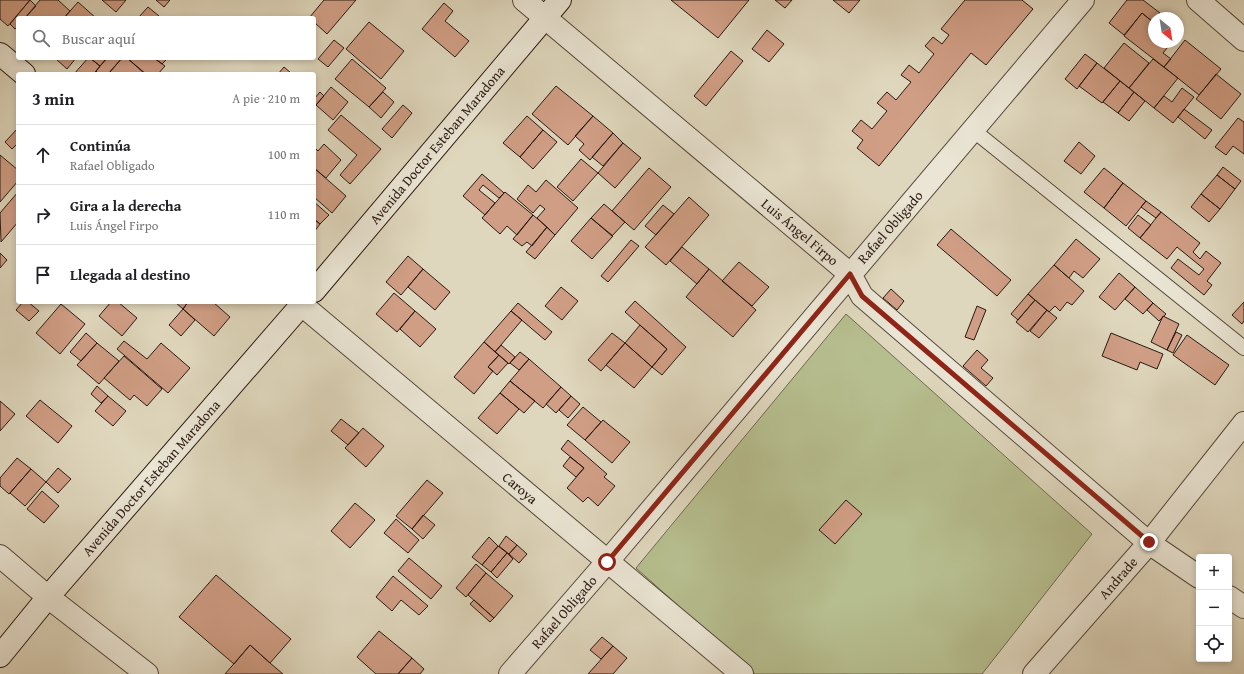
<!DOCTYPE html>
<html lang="es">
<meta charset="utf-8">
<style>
:root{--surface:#fff;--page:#f2f2f2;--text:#202124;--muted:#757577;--line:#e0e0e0}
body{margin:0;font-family:"Gentium Book Plus",serif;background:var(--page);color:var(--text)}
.controls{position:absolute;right:12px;bottom:12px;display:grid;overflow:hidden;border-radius:4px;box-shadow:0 2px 6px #0003}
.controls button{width:36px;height:36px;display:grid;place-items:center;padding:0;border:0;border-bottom:1px solid var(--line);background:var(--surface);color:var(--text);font:20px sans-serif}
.compass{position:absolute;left:1148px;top:12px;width:36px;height:36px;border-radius:50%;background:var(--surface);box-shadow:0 2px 6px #0003;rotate:150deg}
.stop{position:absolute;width:12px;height:12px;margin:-9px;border:3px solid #8f2418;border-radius:50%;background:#fff}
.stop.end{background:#8f2418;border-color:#fff;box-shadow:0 1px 4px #0008}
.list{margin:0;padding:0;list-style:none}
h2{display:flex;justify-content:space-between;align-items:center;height:52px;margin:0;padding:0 16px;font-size:17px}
h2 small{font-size:13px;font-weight:400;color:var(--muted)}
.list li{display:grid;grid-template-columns:26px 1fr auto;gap:12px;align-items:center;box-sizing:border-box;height:60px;padding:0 16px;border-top:1px solid var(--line)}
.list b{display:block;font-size:15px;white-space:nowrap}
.list p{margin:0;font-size:13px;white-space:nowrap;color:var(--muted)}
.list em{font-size:13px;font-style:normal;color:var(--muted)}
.icon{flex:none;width:22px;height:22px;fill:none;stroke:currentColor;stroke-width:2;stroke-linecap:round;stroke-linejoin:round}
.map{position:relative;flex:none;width:1244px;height:674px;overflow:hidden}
.search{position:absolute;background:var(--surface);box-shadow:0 2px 6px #0003;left:16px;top:16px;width:300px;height:44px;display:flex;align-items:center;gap:10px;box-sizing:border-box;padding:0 14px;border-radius:4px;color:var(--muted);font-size:15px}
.panel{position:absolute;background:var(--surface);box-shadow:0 2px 6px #0003;left:16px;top:72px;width:300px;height:232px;border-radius:4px}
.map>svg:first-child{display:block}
.green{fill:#b6bd8e;stroke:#706a50}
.building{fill:#d09e85;stroke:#291812}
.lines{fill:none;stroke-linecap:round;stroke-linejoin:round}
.lane-casing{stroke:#56483d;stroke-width:16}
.street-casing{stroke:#56483d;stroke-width:24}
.secondary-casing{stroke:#291812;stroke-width:24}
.lane{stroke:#eae5d4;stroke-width:14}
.street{stroke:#eae5d4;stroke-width:22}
.secondary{stroke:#eae5d4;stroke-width:22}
.route{stroke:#8f2418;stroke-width:5}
.labels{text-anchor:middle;stroke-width:4;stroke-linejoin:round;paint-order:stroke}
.street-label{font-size:14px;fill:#291812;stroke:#eae5d4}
</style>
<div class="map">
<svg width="1244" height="674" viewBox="0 0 1244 674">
<rect width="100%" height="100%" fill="#dfd7bd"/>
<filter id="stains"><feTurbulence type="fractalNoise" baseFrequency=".005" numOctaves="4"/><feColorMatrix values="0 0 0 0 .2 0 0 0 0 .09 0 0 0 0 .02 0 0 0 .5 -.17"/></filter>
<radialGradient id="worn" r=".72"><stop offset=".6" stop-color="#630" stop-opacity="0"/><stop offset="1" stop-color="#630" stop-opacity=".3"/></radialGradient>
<!-- green -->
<path class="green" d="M 846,314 L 1092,534 L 982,674 L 755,674 L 636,568 Z"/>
<!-- building -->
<path class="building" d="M 0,0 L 30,0 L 8,26 L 0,19 Z
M 30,0 L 36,6 L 25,18 L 18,18 L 18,26 L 15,29 L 10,24 Z
M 40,0 L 58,0 L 70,11 L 64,18 L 25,18 Z
M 102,0 L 126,0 L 116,12 Z
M 156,0 L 170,0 L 164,7 Z
M 324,0 L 356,0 L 327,34 L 314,22 L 314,18 L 309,18 Z
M 671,0 L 749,0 L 718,38 Z
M 775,0 L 792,0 L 785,8 Z
M 833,0 L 860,0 L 849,13 Z
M 965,0 L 1022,0 L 1033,9 L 986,65 L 971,53 L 879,166 L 857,148 L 863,140 L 852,131 L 861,120 L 872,129 L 887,111 L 877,103 L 887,92 L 896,100 L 911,82 L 901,75 L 909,65 L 919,73 L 934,54 L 925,46 L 933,37 L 942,44 L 949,35 L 941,29 Z
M 1127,0 L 1143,0 L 1160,13 L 1156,18 L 1154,18 L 1153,22 L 1142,13 L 1124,35 L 1109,23 Z
M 78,2 L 96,18 L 64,18 Z
M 444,3 L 453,11 L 445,21 L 469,41 L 455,57 L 422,29 Z
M 148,7 L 159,16 L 157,18 L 138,18 Z
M 1142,13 L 1154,23 L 1154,42 L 1172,42 L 1163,53 L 1171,59 L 1164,67 L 1124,36 Z
M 369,22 L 404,51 L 381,79 L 346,49 Z
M 767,30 L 784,44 L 769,62 L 752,49 Z
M 334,40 L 344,48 L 328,67 L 318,59 Z
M 1185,40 L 1221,69 L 1199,95 L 1164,67 Z
M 1124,43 L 1149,63 L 1129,88 L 1104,68 Z
M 731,51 L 743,61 L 706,106 L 694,96 Z
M 1085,54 L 1097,63 L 1077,89 L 1065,79 Z
M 55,58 L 76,58 L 67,69 Z
M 88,58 L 90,58 L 100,66 L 96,71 L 93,74 L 74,74 Z
M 90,58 L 107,58 L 100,66 Z
M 107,58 L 122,58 L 108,74 L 99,74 L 96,71 Z
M 122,58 L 127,58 L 146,74 L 113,74 L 110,72 Z
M 127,58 L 154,58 L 165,66 L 158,74 L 145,74 Z
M 154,58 L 168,58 L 162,64 Z
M 352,59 L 386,88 L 369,107 L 335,79 Z
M 1153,59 L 1178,78 L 1154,108 L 1129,88 Z
M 1097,63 L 1120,81 L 1102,103 L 1079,86 Z
M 284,67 L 292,74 L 278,74 Z
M 1216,74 L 1241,94 L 1221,119 L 1196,99 Z
M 1120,81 L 1134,92 L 1118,113 L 1103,102 Z
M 556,86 L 593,116 L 568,145 L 532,114 Z
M 331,87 L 348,102 L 333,120 L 316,105 Z
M 1182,88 L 1194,97 L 1173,123 L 1154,108 L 1164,96 L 1172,102 Z
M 320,92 L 324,96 L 316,105 L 314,104 L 314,99 Z
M 383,92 L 394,102 L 381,118 L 369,107 Z
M 1134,92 L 1145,101 L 1129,121 L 1118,113 Z
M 403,105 L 412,113 L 392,138 L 382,129 Z
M 1184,109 L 1212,130 L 1205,139 L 1178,117 Z
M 341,115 L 381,149 L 350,184 L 340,175 L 357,155 L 328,130 Z
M 527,116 L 543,130 L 520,157 L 503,143 Z
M 593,116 L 613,133 L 590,160 L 579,150 L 584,144 L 575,136 Z
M 1238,118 L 1244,122 L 1244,154 L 1233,146 L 1226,155 L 1215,147 Z
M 18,128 L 18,143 L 12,149 L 5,142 Z
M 543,130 L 557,142 L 533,169 L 520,157 Z
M 613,133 L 623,143 L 603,166 L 592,157 Z
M 1079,142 L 1095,156 L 1081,174 L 1064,161 Z
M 623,143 L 641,158 L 615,188 L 598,173 Z
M 324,144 L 341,160 L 326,178 L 314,168 L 314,147 L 318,151 Z
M 0,155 L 18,170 L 18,181 L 0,202 Z
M 581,159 L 598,173 L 573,201 L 557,187 Z
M 1223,167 L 1241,181 L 1235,189 L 1217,175 Z
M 314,168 L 346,196 L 332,213 L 314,197 Z
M 649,168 L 671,187 L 634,230 L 612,211 Z
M 1104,168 L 1123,183 L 1104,208 L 1084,192 Z
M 482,174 L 504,193 L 499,198 L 483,185 L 479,190 L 495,203 L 485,215 L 463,196 Z
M 1217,175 L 1235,189 L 1220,209 L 1201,194 Z
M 546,180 L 578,208 L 555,235 L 537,218 L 545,209 L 540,205 L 533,213 L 517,199 L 528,185 L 536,192 Z
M 1123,183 L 1146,201 L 1126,226 L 1104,208 Z
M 18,192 L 18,222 L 1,242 L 0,213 Z
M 505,192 L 533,215 L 517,235 L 507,226 L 500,234 L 482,218 Z
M 1201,194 L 1220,209 L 1209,222 L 1191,207 Z
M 689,197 L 709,215 L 666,265 L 645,247 Z
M 1146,201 L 1161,212 L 1156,218 L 1141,207 Z
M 314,202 L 329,215 L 320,224 L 314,219 Z
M 604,204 L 625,222 L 612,236 L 591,218 Z
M 663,205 L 674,214 L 656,235 L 645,226 Z
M 1161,212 L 1200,243 L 1193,252 L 1200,259 L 1206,251 L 1221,263 L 1207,281 L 1212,285 L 1204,295 L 1171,268 L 1178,259 L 1199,275 L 1204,269 L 1177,247 L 1167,259 L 1140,238 Z
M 533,215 L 547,227 L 532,246 L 527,242 L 522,246 L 513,239 Z
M 1138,215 L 1151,225 L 1140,238 L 1128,228 Z
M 591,218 L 613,236 L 592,259 L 571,241 Z
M 314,219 L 320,224 L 314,232 Z
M 547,227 L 555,235 L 535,259 L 526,252 Z
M 951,229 L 1011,280 L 997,296 L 937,245 Z
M 1076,239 L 1100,259 L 1083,278 L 1074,271 L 1069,278 L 1054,265 Z
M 631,240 L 639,246 L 608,282 L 601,276 Z
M 682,247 L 709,269 L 697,284 L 670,261 Z
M 0,253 L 7,260 L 0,268 Z
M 408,256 L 423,269 L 401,295 L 386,282 Z
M 739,262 L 769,287 L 752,306 L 722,281 Z
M 1054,265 L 1084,291 L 1072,305 L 1067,302 L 1060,311 L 1055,306 L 1049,312 L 1028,294 Z
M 423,269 L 450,292 L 435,310 L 408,287 Z
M 709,269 L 756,310 L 733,337 L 686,297 Z
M 1119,273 L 1135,287 L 1115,310 L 1099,297 Z
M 561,287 L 578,301 L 562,320 L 545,306 Z
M 1135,287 L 1153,303 L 1143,314 L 1125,299 Z
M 891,289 L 904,301 L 897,310 L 883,298 Z
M 394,293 L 415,311 L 397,332 L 376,314 Z
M 1028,294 L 1035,300 L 1018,320 L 1011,314 Z
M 1035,300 L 1047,310 L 1028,332 L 1016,322 Z
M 635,301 L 686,347 L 662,375 L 652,367 L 667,349 L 625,312 Z
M 23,302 L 28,302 L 39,311 L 29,321 L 16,310 Z
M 111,302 L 118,302 L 137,318 L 122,336 L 99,316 Z
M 175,302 L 188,302 L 183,309 Z
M 188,302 L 213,302 L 230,317 L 214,336 L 183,309 Z
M 1244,302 L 1244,321 L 1242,324 L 1232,315 Z
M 518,303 L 552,332 L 545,340 L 511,311 Z
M 1153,303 L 1166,314 L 1159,321 L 1147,310 Z
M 61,304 L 85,324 L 60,354 L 36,333 Z
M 977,306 L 986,310 L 974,340 L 965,337 Z
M 183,309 L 195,320 L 181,336 L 169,325 Z
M 1047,310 L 1057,318 L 1039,338 L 1030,331 Z
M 415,311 L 436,329 L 420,347 L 400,329 Z
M 511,311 L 522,320 L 495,352 L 484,342 Z
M 1163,316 L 1179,324 L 1167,350 L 1151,342 Z
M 640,325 L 667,349 L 652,367 L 625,343 Z
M 1176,332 L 1182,335 L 1173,353 L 1167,350 Z
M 86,333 L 97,343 L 81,361 L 70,352 Z
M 612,333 L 625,343 L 601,371 L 588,360 Z
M 1111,333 L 1163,354 L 1157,369 L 1140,362 L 1137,370 L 1102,356 Z
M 1187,335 L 1229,365 L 1215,385 L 1173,355 Z
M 124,341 L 147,359 L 161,343 L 190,368 L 168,393 L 117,349 Z
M 484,342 L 499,355 L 488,367 L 493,371 L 474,394 L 454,377 Z
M 97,343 L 119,361 L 99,384 L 77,365 Z
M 625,343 L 652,367 L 634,388 L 606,365 Z
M 501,345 L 515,357 L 509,364 L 495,352 Z
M 977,350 L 988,360 L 981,368 L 993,378 L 986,386 L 963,366 Z
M 520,352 L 529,359 L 519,370 L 510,363 Z
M 499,355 L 508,363 L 497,375 L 488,367 Z
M 124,356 L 162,389 L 147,406 L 134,395 L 130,400 L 104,378 Z
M 529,359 L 561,387 L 543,408 L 510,381 Z
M 510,381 L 535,401 L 524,413 L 500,393 Z
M 97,386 L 108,396 L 101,403 L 91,394 Z
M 561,387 L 571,396 L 556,413 L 546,404 Z
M 500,393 L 519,409 L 497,434 L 478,418 Z
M 108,396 L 126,411 L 113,426 L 95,411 Z
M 571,396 L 580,404 L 568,418 L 559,410 Z
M 40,400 L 72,426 L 58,443 L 26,416 Z
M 0,401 L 15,414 L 0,431 Z
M 583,407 L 601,422 L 585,440 L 567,425 Z
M 341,419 L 359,433 L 348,445 L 331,431 Z
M 603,420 L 630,442 L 612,463 L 585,440 Z
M 363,428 L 384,446 L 366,467 L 345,448 Z
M 568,440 L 607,474 L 604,477 L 615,486 L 598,506 L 588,497 L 583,502 L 567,488 L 584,468 L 561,449 Z
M 570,457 L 584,468 L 576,477 L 563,466 Z
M 17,458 L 31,469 L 9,494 L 0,486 L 0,478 Z
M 58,468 L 71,479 L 58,493 L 46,482 Z
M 31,469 L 46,482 L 25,506 L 10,493 Z
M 427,480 L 443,493 L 412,529 L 396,516 Z
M 42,491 L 59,506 L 44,523 L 27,509 Z
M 846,500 L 862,514 L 835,544 L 819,530 Z
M 355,503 L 375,520 L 350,548 L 331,531 Z
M 423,515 L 435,525 L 423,539 L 412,529 Z
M 396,519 L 419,540 L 408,553 L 384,533 Z
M 506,536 L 517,545 L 509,554 L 499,546 Z
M 489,537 L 498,546 L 482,565 L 472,557 Z
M 517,545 L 527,554 L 519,563 L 509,554 Z
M 498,546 L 507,553 L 491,572 L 482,565 Z
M 507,553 L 513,559 L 497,578 L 491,572 Z
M 409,558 L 442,586 L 431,599 L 398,571 Z
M 476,564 L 486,573 L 466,597 L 456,588 Z
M 486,573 L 513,596 L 494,618 L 468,595 Z
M 216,575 L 291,639 L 270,663 L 250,645 L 234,664 L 179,617 Z
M 393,576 L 428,606 L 419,615 L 401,600 L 392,611 L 376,597 Z
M 474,600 L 494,618 L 490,622 L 470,604 Z
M 379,631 L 412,658 L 398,674 L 376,674 L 357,657 Z
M 602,637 L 613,646 L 601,659 L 590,650 Z
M 250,645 L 270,663 L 283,674 L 225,674 Z
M 613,646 L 627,658 L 613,674 L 588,674 Z
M 412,658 L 424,669 L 420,674 L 398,674 Z"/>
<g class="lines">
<defs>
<path id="lane" d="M 973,130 L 1244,348"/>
<path id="street" d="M 524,0 L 850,274 L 862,296 L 1149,543 L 1199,577
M 1198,0 L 1244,40
M 302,305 L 742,674
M 0,556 L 48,597 L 147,674
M 1229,597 L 1244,607
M 510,674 L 607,562 L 1083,0
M 1034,674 L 1149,543 L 1244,423"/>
<path id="secondary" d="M 0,54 L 24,74
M 314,291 L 560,0
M 0,656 L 48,597 L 304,302"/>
</defs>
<!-- lane casing -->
<use href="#lane" class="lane-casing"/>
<!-- street casing -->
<use href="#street" class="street-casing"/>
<!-- secondary casing -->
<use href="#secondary" class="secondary-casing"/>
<!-- lane -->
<use href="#lane" class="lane"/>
<!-- street -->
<use href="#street" class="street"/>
<!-- secondary -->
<use href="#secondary" class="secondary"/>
</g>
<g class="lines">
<!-- route -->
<path class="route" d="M 607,562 L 850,274 L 862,296 L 1149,542"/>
</g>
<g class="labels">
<!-- street labels -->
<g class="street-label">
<text transform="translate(437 145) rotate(-50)" y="5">Avenida Doctor Esteban Maradona</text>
<text transform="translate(890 227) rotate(-49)" y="5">Rafael Obligado</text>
<text transform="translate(800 232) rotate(40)" y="5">Luis Ángel Firpo</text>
<text transform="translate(151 478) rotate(-49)" y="5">Avenida Doctor Esteban Maradona</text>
<text transform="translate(520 488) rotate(40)" y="5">Caroya</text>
<text transform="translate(1118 578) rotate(-49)" y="5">Andrade</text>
<text transform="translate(564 612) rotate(-49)" y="5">Rafael Obligado</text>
</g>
</g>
<rect width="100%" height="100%" filter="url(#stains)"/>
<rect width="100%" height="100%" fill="url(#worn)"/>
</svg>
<div class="controls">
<button>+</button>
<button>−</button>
<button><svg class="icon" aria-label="locate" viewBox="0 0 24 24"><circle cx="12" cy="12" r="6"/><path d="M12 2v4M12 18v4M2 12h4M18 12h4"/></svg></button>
</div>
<svg class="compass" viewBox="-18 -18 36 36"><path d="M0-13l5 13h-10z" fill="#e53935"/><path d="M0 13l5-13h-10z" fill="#757577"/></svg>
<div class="stop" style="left:607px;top:562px"></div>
<div class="stop end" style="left:1149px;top:542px"></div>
<div class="search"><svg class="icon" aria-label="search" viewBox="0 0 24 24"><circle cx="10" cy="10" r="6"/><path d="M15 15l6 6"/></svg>Buscar aquí</div>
<section class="panel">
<h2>3 min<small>A pie · 210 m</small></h2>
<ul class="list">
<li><svg class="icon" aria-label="ahead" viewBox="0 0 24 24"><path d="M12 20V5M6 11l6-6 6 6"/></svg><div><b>Continúa</b><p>Rafael Obligado</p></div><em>100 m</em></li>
<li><svg class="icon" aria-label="right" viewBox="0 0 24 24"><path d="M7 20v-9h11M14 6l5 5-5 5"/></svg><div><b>Gira a la derecha</b><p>Luis Ángel Firpo</p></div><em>110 m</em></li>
<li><svg class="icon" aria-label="arrive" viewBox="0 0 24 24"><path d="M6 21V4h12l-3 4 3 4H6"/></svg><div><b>Llegada al destino</b></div></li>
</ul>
</section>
</div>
